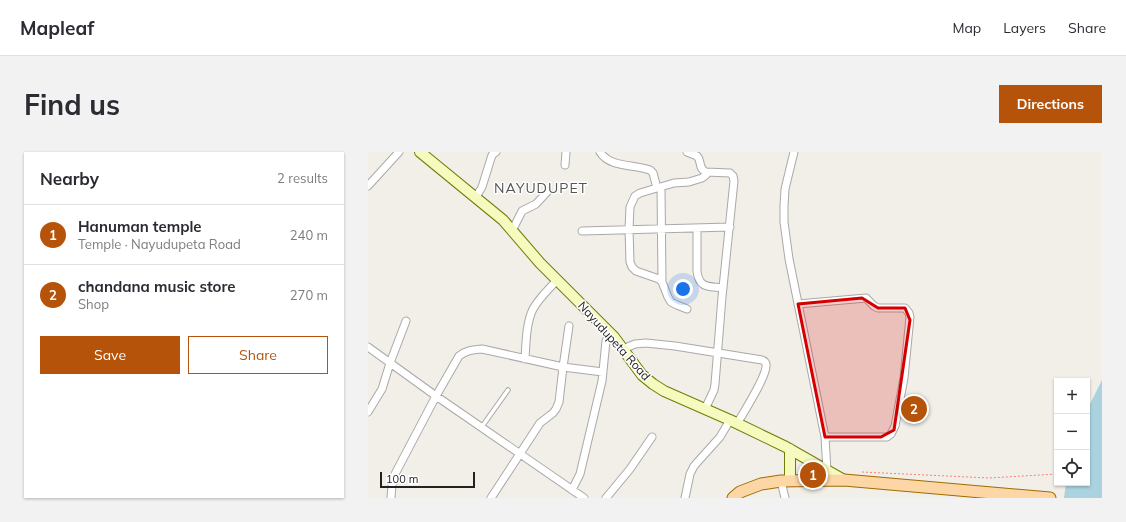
<!DOCTYPE html>
<meta charset="utf-8">
<style>
:root{--surface:#fff;--page:#f2f2f3;--text:#2b2b33;--muted:#7c7c81;--line:#e1e1e2;--accent:#b45309}
body{margin:0;font-family:Mulish,sans-serif;background:var(--page);color:var(--text)}
.controls{position:absolute;right:12px;bottom:12px;display:grid;overflow:hidden;border-radius:0px;box-shadow:0 1px 3px #0004}
.controls button{width:36px;height:36px;display:grid;place-items:center;padding:0;border:0;border-bottom:1px solid var(--line);background:var(--surface);color:var(--text);font:20px sans-serif}
.scale{position:absolute;left:12px;bottom:10px;width:95px;box-sizing:border-box;padding-left:4px;border:2px solid #222;border-top:0;font-size:11px;line-height:14px;white-space:nowrap;color:#222;-webkit-text-stroke:3px #fff;paint-order:stroke}
.you{position:absolute;left:315px;top:137px;width:14px;height:14px;margin:-10px;border:3px solid #fff;border-radius:50%;background:#1a73e8;box-shadow:0 0 0 6px #1a73e833}
.badge{display:grid;place-items:center;width:26px;height:26px;border-radius:50%;background:var(--accent);color:#fff;font-size:13px;font-weight:700}
.pin{position:absolute;translate:-50% -50%;border:2px solid #fff;box-shadow:0 1px 4px #0006}
.list{margin:0;padding:0;list-style:none}
h2{display:flex;justify-content:space-between;align-items:center;height:52px;margin:0;padding:0 16px;font-size:17px}
h2 small{font-size:13px;font-weight:400;color:var(--muted)}
.list li{display:grid;grid-template-columns:26px 1fr auto;gap:12px;align-items:center;box-sizing:border-box;height:60px;padding:0 16px;border-top:1px solid var(--line)}
.list b{display:block;font-size:15px;white-space:nowrap}
.list p{margin:0;font-size:13px;white-space:nowrap;color:var(--muted)}
.list em{font-size:13px;font-style:normal;color:var(--muted)}
.actions{display:flex;gap:8px;padding:12px 16px}
.actions a{flex:1;padding:9px 0;border:1px solid var(--accent);border-radius:0px;text-align:center;font-size:14px;color:var(--accent)}
.actions .main{background:var(--accent);color:#fff}
.icon{flex:none;width:22px;height:22px;fill:none;stroke:currentColor;stroke-width:2;stroke-linecap:round;stroke-linejoin:round}
.map{position:relative;flex:none;width:734px;height:346px;overflow:hidden;border-radius:0px}
header{display:flex;align-items:center;gap:24px;box-sizing:border-box;height:56px;padding:0 20px;background:var(--surface);border-bottom:1px solid var(--line)}
header strong{font-size:19px}
nav{display:flex;gap:22px;margin-inline-start:auto;font-size:14px}
.intro{display:flex;align-items:center;justify-content:space-between;box-sizing:border-box;height:96px;padding:0 24px}
h1{margin:0;font-size:28px}
.button{padding:10px 18px;border-radius:0px;background:var(--accent);color:#fff;font-size:14px;font-weight:700}
main{display:flex;gap:24px;padding:0 24px}
aside{flex:1;background:var(--surface);border-radius:0px;box-shadow:0 1px 3px #0004}
.map>svg:first-child{display:block}
.water{fill:#aad3df}
.lines{fill:none;stroke-linecap:round;stroke-linejoin:round}
.lane-casing{stroke:#a9a9a9;stroke-width:5.5}
.street-casing{stroke:#a9a9a9;stroke-width:9}
.secondary-casing{stroke:#707d05;stroke-width:12}
.primary-casing{stroke:#a06b00;stroke-width:13}
.path{stroke:#fa8072;stroke-width:1;stroke-dasharray:2 2;stroke-linecap:butt}
.lane{stroke:#fff;stroke-width:3.5}
.street{stroke:#fff;stroke-width:7}
.secondary{stroke:#f7fabf;stroke-width:10}
.primary{stroke:#fcd6a4;stroke-width:11}
.marked{fill:#d40000;fill-opacity:0.2;stroke:#d40000;stroke-width:3;stroke-linejoin:round}
.labels{text-anchor:middle;stroke-width:3;stroke-linejoin:round;paint-order:stroke}
.street-label{font-size:12px;fill:#222;stroke:#fff}
.quarter-label{font-size:14px;letter-spacing:1px;fill:#555;stroke:#fff}
</style>
<header>
<strong>Mapleaf</strong>
<nav><a>Map</a><a>Layers</a><a>Share</a></nav>
</header>
<div class="intro"><h1>Find us</h1><a class="button">Directions</a></div>
<main>
<aside>
<h2>Nearby<small>2 results</small></h2>
<ul class="list">
<li><span class="badge">1</span><div><b>Hanuman temple</b><p>Temple · Nayudupeta Road</p></div><em>240 m</em></li>
<li><span class="badge">2</span><div><b>chandana music store</b><p>Shop</p></div><em>270 m</em></li>
</ul>
<div class="actions"><a class="main">Save</a><a>Share</a></div>
</aside>
<div class="map">
<svg width="734" height="346" viewBox="0 0 734 346">
<rect width="100%" height="100%" fill="#f2efe9"/>
<!-- water -->
<path class="water" d="M 734,228 L 734,346 L 696,346 L 698,331 L 719,331 L 719,258 Z"/>
<g class="lines">
<defs>
<path id="lane" d="M 113,276 L 140,238"/>
<path id="street" d="M 232,0 C 242,16 266,12 282,18 L 285,21 L 289,36
M 319,0 L 329,4 C 334,9 330,17 338,20 L 362,21 L 365,24 L 366,29 L 354,145 L 347,232 L 346,238 L 337,257
M 426,0 L 417,37 L 416,54 L 416,70 L 421,107 L 457,285 L 459,319
M 197,13 L 198,0
M 0,34 L 31,0
M 293,35 L 294,130
M 108,45 L 114,35 L 124,3 L 128,0
M 329,76 L 329,119 C 331,137 341,134 355,136
M 144,79 L 154,59 L 168,52 L 180,39
M 214,79 L 362,75
M 430,152 L 498,146 L 506,154 L 510,156 L 537,156 L 541,161 L 542,165 L 536,226 L 527,274 L 523,282 L 519,285 L 457,285
M 319,157 L 309,153 L 303,150 L 300,145 L 294,130 L 291,127 L 268,119 L 264,115 L 262,110 L 261,77 L 262,55 L 267,44 L 272,41 L 306,31 L 321,30 L 334,26 L 338,23 L 338,20
M 0,195 L 68,244 L 216,346
M 255,197 L 267,192 L 278,191 L 307,194 L 394,208 C 396,209 397,209 398,212 C 400,223 375,261 369,272
M 157,207 C 158,192 158,171 165,157 C 171,146 181,137 189,128
M 0,260 L 14,237 L 22,211 L 38,169
M 413,329 L 417,346
M 204,338 L 212,322 L 234,229 L 238,189 L 242,182
M 23,346 L 24,333 L 27,322 L 68,244 L 91,204 C 99,198 105,198 114,197 L 195,215 L 235,220
M 123,346 L 172,271 L 185,261 L 188,257 L 191,250 L 195,215 L 201,174
M 238,346 L 262,317 L 284,285
M 317,346 L 322,322 L 326,314 L 352,285 L 362,268"/>
<path id="secondary" d="M 52,0 L 135,68 L 172,111 L 246,185 L 274,223 L 285,232 L 296,239 L 362,268 L 418,295 L 476,328
M 422,297 L 422,329"/>
<path id="primary" d="M 365,346 L 372,340 L 393,332 L 413,329 L 476,328 L 682,346"/>
</defs>
<!-- lane casing -->
<use href="#lane" class="lane-casing"/>
<!-- street casing -->
<use href="#street" class="street-casing"/>
<!-- secondary casing -->
<use href="#secondary" class="secondary-casing"/>
<!-- primary casing -->
<use href="#primary" class="primary-casing"/>
<!-- path -->
<path class="path" d="M 494,320 L 621,326 L 689,322"/>
<!-- lane -->
<use href="#lane" class="lane"/>
<!-- street -->
<use href="#street" class="street"/>
<!-- secondary -->
<use href="#secondary" class="secondary"/>
<!-- primary -->
<use href="#primary" class="primary"/>
</g>
<!-- marked area -->
<path class="marked" d="M 494,146 L 510,156 L 537,156 L 542,168 L 526,278 L 513,285 L 457,285 L 430,152 Z"/>
<g class="labels">
<!-- street labels -->
<g class="street-label">
<text transform="translate(246 189) rotate(48)" y="4">Nayudupeta Road</text>
</g>
<!-- quarter labels -->
<g class="quarter-label">
<text x="173" y="41">NAYUDUPET</text>
</g>
</g>
</svg>
<div class="controls">
<button>+</button>
<button>−</button>
<button><svg class="icon" aria-label="locate" viewBox="0 0 24 24"><circle cx="12" cy="12" r="6"/><path d="M12 2v4M12 18v4M2 12h4M18 12h4"/></svg></button>
</div>
<div class="scale">100 m</div>
<div class="you"></div>
<div class="pin badge" style="left:445px;top:323px">1</div>
<div class="pin badge" style="left:546px;top:257px">2</div>
</div>
</main>
